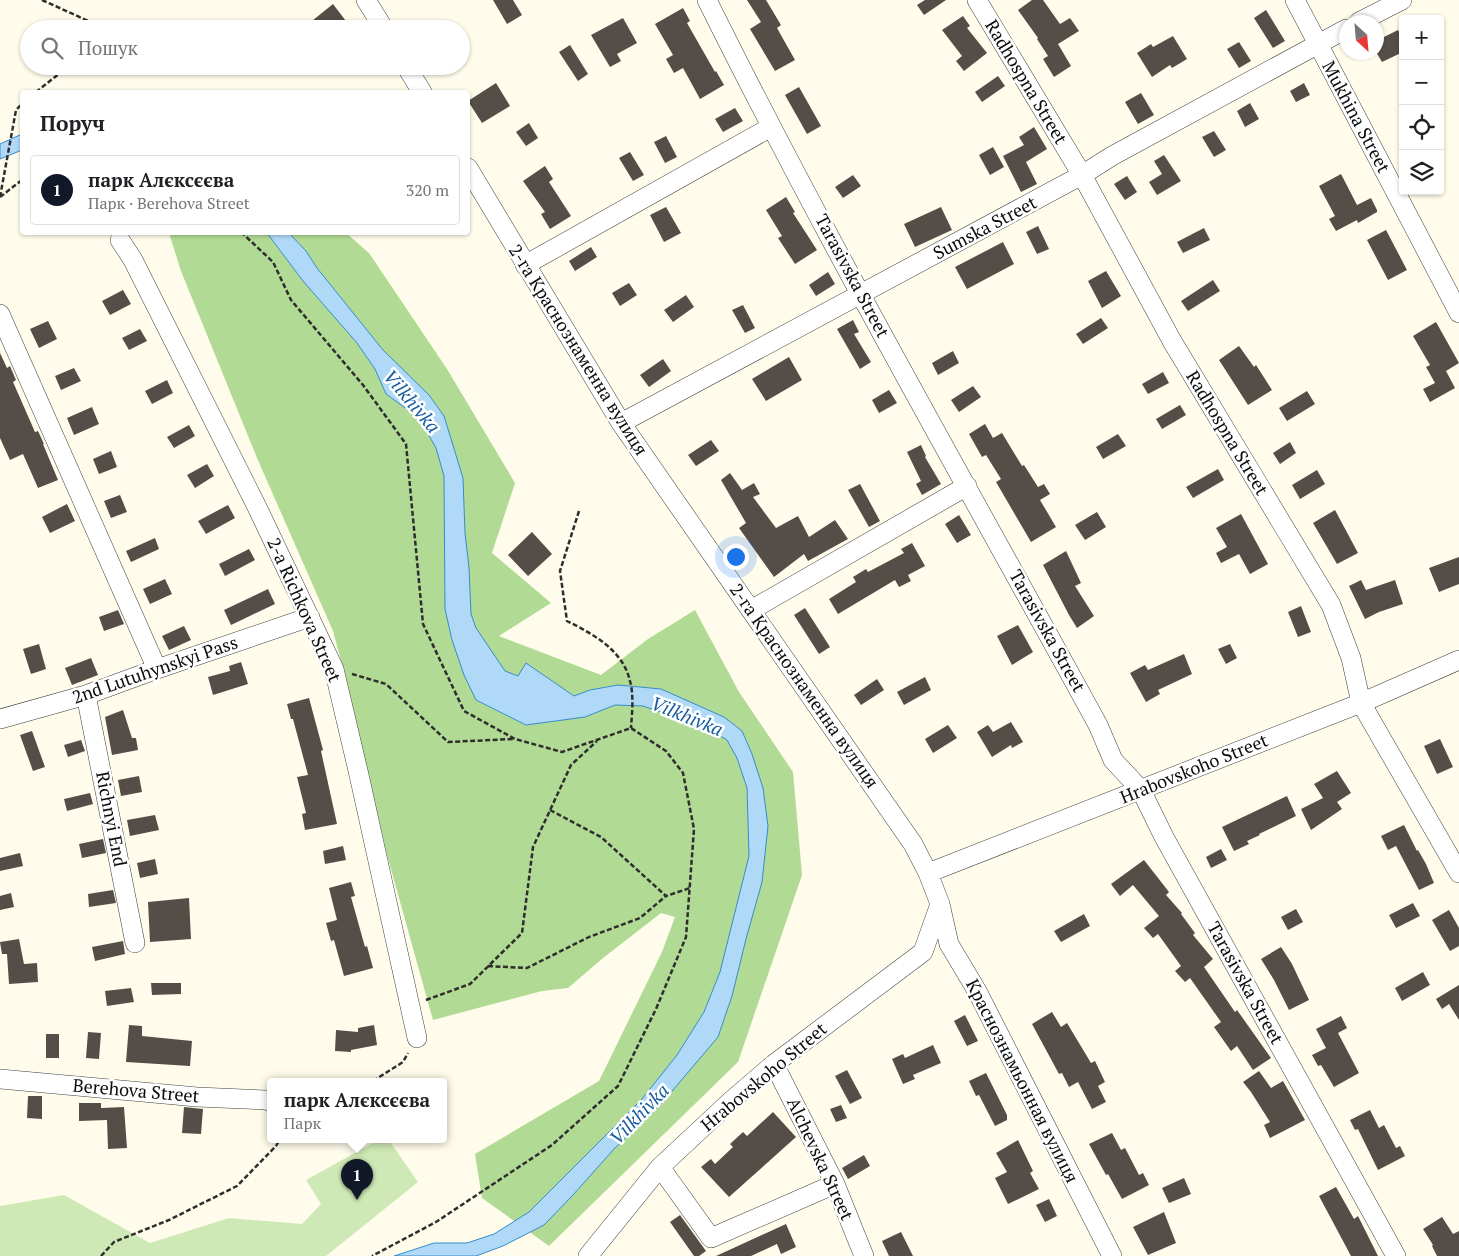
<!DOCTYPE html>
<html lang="uk">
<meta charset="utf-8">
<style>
:root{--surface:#fff;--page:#f6f6f6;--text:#202124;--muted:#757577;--line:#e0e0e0;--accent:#111827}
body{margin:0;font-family:"PT Serif",serif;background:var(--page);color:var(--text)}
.controls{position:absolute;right:15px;top:15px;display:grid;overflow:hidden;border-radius:5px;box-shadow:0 1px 4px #0004}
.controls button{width:45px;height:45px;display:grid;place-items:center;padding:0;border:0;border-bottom:1px solid var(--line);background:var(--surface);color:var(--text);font:25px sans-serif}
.compass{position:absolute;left:1339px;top:15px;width:45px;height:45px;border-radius:50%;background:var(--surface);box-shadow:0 1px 4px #0004;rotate:154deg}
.you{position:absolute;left:735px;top:556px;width:18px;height:18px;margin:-12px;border:4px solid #fff;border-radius:50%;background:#1a73e8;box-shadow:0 0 0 8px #1a73e833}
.badge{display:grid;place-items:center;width:32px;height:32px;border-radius:50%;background:var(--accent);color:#fff;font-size:16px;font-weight:700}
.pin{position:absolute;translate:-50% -41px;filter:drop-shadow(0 1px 2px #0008)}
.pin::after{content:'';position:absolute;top:26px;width:18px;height:15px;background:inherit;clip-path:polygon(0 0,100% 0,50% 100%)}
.popup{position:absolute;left:267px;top:1078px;width:180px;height:65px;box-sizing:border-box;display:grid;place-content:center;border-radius:5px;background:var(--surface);filter:drop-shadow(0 1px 4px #0005);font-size:16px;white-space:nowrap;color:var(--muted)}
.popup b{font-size:19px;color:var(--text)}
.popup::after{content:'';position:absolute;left:50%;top:100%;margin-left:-10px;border:10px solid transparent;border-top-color:var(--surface)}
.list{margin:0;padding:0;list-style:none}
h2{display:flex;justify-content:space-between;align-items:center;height:65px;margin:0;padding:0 20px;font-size:21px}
h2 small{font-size:16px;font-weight:400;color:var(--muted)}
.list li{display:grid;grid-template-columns:32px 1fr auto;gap:15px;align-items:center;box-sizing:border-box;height:70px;margin:0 10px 10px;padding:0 10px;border:1px solid var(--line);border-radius:5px}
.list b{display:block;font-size:19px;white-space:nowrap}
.list p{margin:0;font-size:16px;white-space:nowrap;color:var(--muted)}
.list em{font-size:16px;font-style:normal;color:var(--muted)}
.icon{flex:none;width:28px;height:28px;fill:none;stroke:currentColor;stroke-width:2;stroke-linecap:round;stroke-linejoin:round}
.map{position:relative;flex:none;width:1459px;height:1256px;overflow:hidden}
.search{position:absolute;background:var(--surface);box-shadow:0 1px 4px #0004;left:20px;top:20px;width:450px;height:55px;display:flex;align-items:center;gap:12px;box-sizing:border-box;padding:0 18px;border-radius:28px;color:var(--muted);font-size:19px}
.panel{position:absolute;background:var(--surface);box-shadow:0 1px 4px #0004;left:20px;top:90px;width:450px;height:145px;border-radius:5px}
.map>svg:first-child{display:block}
.green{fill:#cee9b5}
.forest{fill:#b1da94}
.water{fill:#b0d9f7;stroke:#368cce}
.building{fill:#554e48}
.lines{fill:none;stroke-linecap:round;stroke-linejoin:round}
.minor-casing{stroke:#3f3f3f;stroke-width:20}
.path{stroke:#2e2e2e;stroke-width:2.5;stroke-dasharray:5 2.5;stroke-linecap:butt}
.minor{stroke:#fff;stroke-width:19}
.labels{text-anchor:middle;stroke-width:5;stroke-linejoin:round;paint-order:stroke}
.street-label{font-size:18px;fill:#0c0c0c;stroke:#fff}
.water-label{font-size:19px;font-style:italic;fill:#155d9f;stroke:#fff}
</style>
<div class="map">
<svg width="1459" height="1256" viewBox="0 0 1459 1256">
<rect width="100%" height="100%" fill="#fffceb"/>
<!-- green -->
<path class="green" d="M 380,1139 L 388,1139 L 418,1182 L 326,1256 L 0,1256 L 0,1206 L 64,1195 L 150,1243 L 229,1218 L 302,1224 L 321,1204 L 306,1180 Z"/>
<!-- forest -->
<path class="forest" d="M 169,233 L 346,233 L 369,253 L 447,369 L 515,483 L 492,553 L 551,603 L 499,636 L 601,675 L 648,639 L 695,610 L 739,692 L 793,772 L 802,875 L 738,1062 L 549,1246 L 482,1198 L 475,1154 L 599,1081 L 662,952 L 675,917 L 661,913 L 603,958 L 568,988 L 542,991 L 433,1020 L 387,855 L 347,683 L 333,631 L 257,458 L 181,271 Z"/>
<!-- water -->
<path class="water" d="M 22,134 L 22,150 L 0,159 L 0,144 Z
M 267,233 L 289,233 L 306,251 L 317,268 L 383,350 L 429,395 L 444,416 L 463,478 L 465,533 L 469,568 L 471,614 L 476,628 L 505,671 L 518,676 L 526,663 L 574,696 L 590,690 L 618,685 L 661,689 L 724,717 L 742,731 L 752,754 L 763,788 L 768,826 L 762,882 L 746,939 L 732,996 L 718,1037 L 662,1103 L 614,1149 L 573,1195 L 544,1225 L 503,1246 L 476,1256 L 394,1256 L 434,1243 L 467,1243 L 494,1234 L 529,1212 L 642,1099 L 677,1055 L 704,1012 L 720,972 L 749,856 L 747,788 L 737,758 L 727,740 L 703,726 L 643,706 L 615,705 L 585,717 L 526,725 L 476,700 L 464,675 L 452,640 L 445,609 L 444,476 L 436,448 L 419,418 L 386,394 L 375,369 L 357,343 L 303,281 Z"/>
<!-- building -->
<path class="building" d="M 493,0 L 513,0 L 522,15 L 507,24 Z
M 747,0 L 766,0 L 781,25 L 777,28 L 795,60 L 775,71 L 750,29 L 761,22 Z
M 925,0 L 946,0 L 924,15 L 917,5 Z
M 1032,0 L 1043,0 L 1060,24 L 1070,18 L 1079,31 L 1058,44 L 1071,66 L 1054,77 L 1043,59 L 1048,56 L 1037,39 L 1038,38 L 1018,10 Z
M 333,4 L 352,29 L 302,29 Z
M 683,8 L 690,21 L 687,23 L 715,72 L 716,71 L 724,85 L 700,99 L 683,68 L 674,73 L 666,59 L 673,55 L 655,24 Z
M 1266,10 L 1285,41 L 1273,48 L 1254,18 Z
M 963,16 L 970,26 L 967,28 L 987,53 L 964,71 L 956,61 L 962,56 L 942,30 Z
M 623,18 L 637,43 L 617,54 L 621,61 L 610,67 L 591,35 Z
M 1398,30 L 1403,39 L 1403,52 L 1382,62 L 1376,52 L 1376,41 Z
M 1173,36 L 1187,59 L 1172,68 L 1170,65 L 1152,77 L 1137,53 L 1151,44 L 1153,47 Z
M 1239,42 L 1251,61 L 1239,68 L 1227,49 Z
M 570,45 L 588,74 L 578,81 L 559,52 Z
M 998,76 L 1005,86 L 982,102 L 975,92 Z
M 496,83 L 510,106 L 482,123 L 468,101 Z
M 1304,83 L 1310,95 L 1296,102 L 1290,91 Z
M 799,87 L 821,126 L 807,134 L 785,95 Z
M 1141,93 L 1154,115 L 1138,124 L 1125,102 Z
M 1250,103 L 1259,119 L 1245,127 L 1237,111 Z
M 735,108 L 743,121 L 723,132 L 715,119 Z
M 529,123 L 538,138 L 526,146 L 516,132 Z
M 1034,127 L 1047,149 L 1026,162 L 1037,184 L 1021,192 L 1003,156 L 1024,145 L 1019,137 Z
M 1214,131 L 1226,150 L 1214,157 L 1202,137 Z
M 666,136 L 677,157 L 665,163 L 654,142 Z
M 993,147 L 1004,167 L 990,175 L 979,155 Z
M 630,152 L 644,175 L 633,181 L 619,158 Z
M 1164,155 L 1181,181 L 1157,195 L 1149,182 L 1162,174 L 1154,161 Z
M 545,166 L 553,179 L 549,182 L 571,216 L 550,229 L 541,214 L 545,212 L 523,181 Z
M 1341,174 L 1357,205 L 1371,198 L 1377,210 L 1377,212 L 1358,223 L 1357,220 L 1336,231 L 1329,219 L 1335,216 L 1319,186 Z
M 853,175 L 861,186 L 843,198 L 835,187 Z
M 1127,176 L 1137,192 L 1125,200 L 1114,184 Z
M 786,197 L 795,212 L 793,213 L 817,250 L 795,264 L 778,238 L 782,236 L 766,210 Z
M 666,207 L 681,233 L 664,242 L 650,215 Z
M 941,207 L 952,230 L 915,247 L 904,224 Z
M 1038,226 L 1049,249 L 1037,254 L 1026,232 Z
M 1204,228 L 1210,240 L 1183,253 L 1177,242 Z
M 1386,230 L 1407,270 L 1388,280 L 1367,240 Z
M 1003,242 L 1014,264 L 967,289 L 955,267 Z
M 591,247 L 597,257 L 575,271 L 569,261 Z
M 1106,271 L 1121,296 L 1102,308 L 1088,281 Z
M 828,272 L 835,284 L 816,296 L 809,285 Z
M 1213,280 L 1220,291 L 1188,311 L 1181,301 Z
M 629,283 L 637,295 L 620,306 L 612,293 Z
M 123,290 L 131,304 L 110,315 L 102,301 Z
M 686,295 L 694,307 L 673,322 L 664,310 Z
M 743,305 L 755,328 L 745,333 L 732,310 Z
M 1101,318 L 1108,328 L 1083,344 L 1076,334 Z
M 853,320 L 859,332 L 854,334 L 871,362 L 860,369 L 837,329 Z
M 48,321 L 57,339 L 39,348 L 30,329 Z
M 1436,322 L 1459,363 L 1446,371 L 1455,388 L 1430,402 L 1423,389 L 1435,383 L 1426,367 L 1430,365 L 1413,336 Z
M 140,329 L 147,341 L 129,350 L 122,338 Z
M 1239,346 L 1254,367 L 1256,365 L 1272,390 L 1248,405 L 1219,360 Z
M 953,351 L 959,363 L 938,375 L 932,363 Z
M 0,353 L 7,368 L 10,366 L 16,380 L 13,382 L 35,432 L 38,431 L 44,444 L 43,444 L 58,480 L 38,488 L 23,454 L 10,460 L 0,438 Z
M 789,357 L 802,380 L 766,401 L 752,379 Z
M 663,359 L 671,371 L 649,387 L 640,375 Z
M 74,368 L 81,381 L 61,390 L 55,376 Z
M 1163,372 L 1169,383 L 1148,394 L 1142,384 Z
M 167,380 L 173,393 L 152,404 L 145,391 Z
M 973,386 L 981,397 L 959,412 L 951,400 Z
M 889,390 L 897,403 L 879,413 L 872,400 Z
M 1307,391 L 1315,404 L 1287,421 L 1279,408 Z
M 1180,405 L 1186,415 L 1162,429 L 1156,419 Z
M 92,407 L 99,424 L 74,435 L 67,418 Z
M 985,424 L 993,438 L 1002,433 L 1022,466 L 1024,465 L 1038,487 L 1044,484 L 1050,494 L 1040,500 L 1056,527 L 1031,542 L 996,482 L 1001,479 L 986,455 L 982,457 L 969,434 Z
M 189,425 L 195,436 L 174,448 L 167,437 Z
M 1118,434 L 1126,446 L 1103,459 L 1096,447 Z
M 711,440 L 719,451 L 696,466 L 688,455 Z
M 1290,442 L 1296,453 L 1280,464 L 1273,453 Z
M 921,445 L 926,456 L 925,457 L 941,484 L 922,495 L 916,484 L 921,481 L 907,452 Z
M 111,451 L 117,467 L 99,474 L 93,459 Z
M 207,464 L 214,476 L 195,488 L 187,475 Z
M 1218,469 L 1224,480 L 1193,498 L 1186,487 Z
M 1317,470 L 1325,484 L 1300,499 L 1292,485 Z
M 730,473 L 742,490 L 754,483 L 760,494 L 753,497 L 776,528 L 798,516 L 809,537 L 835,520 L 848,539 L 808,561 L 804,554 L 774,577 L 739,528 L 746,523 L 721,480 Z
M 860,484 L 880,521 L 869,527 L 848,490 Z
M 120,495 L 127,512 L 111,518 L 104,501 Z
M 67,504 L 75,521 L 50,533 L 42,517 Z
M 228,505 L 235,518 L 206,534 L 198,521 Z
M 1335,510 L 1358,553 L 1337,564 L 1313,523 Z
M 1097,512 L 1106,527 L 1085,540 L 1075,525 Z
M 1241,514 L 1268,564 L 1250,574 L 1239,554 L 1221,563 L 1216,553 L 1227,547 L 1216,528 Z
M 959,515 L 971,535 L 957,543 L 945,524 Z
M 532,532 L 552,554 L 528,576 L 508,555 Z
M 155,538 L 159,549 L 131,562 L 126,551 Z
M 912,543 L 925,566 L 908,575 L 911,581 L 899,587 L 895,580 L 838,614 L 829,599 L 856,582 L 853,577 L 866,569 L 868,572 L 904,553 L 901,549 Z
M 249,549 L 255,560 L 225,576 L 219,564 Z
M 1066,551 L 1081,583 L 1075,586 L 1094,616 L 1077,628 L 1069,615 L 1043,565 Z
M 1459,557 L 1459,584 L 1439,592 L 1429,568 Z
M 165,579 L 172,594 L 150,604 L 143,589 Z
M 1361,580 L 1366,590 L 1395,580 L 1403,604 L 1379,612 L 1365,619 L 1349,586 Z
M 268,589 L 275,604 L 231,625 L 224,610 Z
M 1301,606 L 1311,632 L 1298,637 L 1288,612 Z
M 805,608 L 830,647 L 819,654 L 794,615 Z
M 118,610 L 124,624 L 104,631 L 99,617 Z
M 1018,625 L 1033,652 L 1012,665 L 997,636 Z
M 184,626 L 191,640 L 169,650 L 162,636 Z
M 39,644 L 46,669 L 31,674 L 23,649 Z
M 1230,644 L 1237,658 L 1226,664 L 1218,649 Z
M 1184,654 L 1192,674 L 1158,690 L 1160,694 L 1146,702 L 1130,673 L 1145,665 L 1148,670 Z
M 91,658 L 98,675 L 72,685 L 65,668 Z
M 241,662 L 248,684 L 213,695 L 208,677 L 230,671 L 229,666 Z
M 925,677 L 931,690 L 904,705 L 897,692 Z
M 877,679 L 884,690 L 861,705 L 854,695 Z
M 309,698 L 323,750 L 321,751 L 337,824 L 305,830 L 302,814 L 306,813 L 297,777 L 308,775 L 293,719 L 291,719 L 287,704 Z
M 123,710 L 132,738 L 136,738 L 138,750 L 112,755 L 105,717 Z
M 1011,722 L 1023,742 L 1012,748 L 1011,745 L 992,757 L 977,732 L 988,725 L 993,732 Z
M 948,725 L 957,738 L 933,753 L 925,739 Z
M 32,731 L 45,767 L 33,771 L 20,735 Z
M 1440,739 L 1453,767 L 1437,774 L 1424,746 Z
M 81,740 L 85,751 L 68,757 L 64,745 Z
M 1337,771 L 1351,793 L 1337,802 L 1342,809 L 1311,830 L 1301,809 L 1323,798 L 1314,784 Z
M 139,776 L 142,792 L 121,796 L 118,780 Z
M 90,793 L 93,804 L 67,811 L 64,799 Z
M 1287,796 L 1296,816 L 1259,834 L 1260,835 L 1247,841 L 1249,844 L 1234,851 L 1222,827 Z
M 155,815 L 159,830 L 130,836 L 127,820 Z
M 1404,825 L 1417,851 L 1418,850 L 1426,864 L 1434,883 L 1419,890 L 1396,846 L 1388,850 L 1381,836 Z
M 103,839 L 106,853 L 82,858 L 79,844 Z
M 343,846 L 346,860 L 325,864 L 323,851 Z
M 1221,849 L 1227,860 L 1211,868 L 1206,857 Z
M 20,853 L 23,866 L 0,871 L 0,858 Z
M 155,859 L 158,874 L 140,878 L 137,863 Z
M 1144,860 L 1169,892 L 1166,895 L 1182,913 L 1181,914 L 1195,933 L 1193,935 L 1213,959 L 1204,967 L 1235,1012 L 1237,1010 L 1271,1058 L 1253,1070 L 1237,1046 L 1231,1051 L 1214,1027 L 1221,1022 L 1190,978 L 1185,982 L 1175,971 L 1181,966 L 1158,934 L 1153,938 L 1144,928 L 1159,916 L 1133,885 L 1120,896 L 1111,884 Z
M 351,882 L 355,896 L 351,897 L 365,947 L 367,946 L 373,968 L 344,976 L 334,940 L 331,941 L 326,923 L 337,920 L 329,888 Z
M 113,890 L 116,903 L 89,907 L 88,894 Z
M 11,893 L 14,907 L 0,910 L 0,896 Z
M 189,898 L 191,939 L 150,942 L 148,902 Z
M 1413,903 L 1420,916 L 1396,928 L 1389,915 Z
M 1296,909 L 1303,922 L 1288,930 L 1281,917 Z
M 1449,910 L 1459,928 L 1459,946 L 1450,951 L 1432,920 Z
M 1084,914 L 1090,926 L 1061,942 L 1054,931 Z
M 19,939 L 24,964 L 37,963 L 38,982 L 9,984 L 7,954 L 2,954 L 0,942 Z
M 123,941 L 125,954 L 95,961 L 92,947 Z
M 1281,947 L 1292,964 L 1309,1000 L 1289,1010 L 1274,980 L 1261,959 Z
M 1423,972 L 1430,985 L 1402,1001 L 1395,988 Z
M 151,983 L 181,983 L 181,994 L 152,995 Z
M 1459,985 L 1459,1020 L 1449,1004 L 1442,1009 L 1436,999 Z
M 131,988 L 134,1002 L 107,1006 L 105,991 Z
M 1052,1012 L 1061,1027 L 1067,1023 L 1091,1063 L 1095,1061 L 1105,1082 L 1098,1086 L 1106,1102 L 1092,1109 L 1078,1082 L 1069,1087 L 1062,1073 L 1059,1074 L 1032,1024 Z
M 965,1015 L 978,1041 L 967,1046 L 954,1021 Z
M 1341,1016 L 1347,1028 L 1338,1033 L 1359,1073 L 1334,1087 L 1321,1065 L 1318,1066 L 1312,1055 L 1326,1048 L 1316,1029 Z
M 129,1025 L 142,1026 L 142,1036 L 192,1041 L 190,1066 L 126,1062 Z
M 374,1025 L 377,1045 L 351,1050 L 351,1052 L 335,1051 L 336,1030 L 358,1032 L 358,1028 Z
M 88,1032 L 101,1033 L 99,1059 L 86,1058 Z
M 46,1034 L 59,1034 L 59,1058 L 46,1058 Z
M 933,1045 L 941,1063 L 913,1075 L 915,1079 L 903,1084 L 892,1059 L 903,1054 L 905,1058 Z
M 847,1070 L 862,1098 L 850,1104 L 835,1076 Z
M 1259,1071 L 1271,1088 L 1283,1081 L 1305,1120 L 1270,1138 L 1264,1125 L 1270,1122 L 1251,1092 L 1243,1082 Z
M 986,1073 L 1007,1115 L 1007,1120 L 995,1126 L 979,1095 L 976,1096 L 969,1081 Z
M 28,1096 L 42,1096 L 42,1119 L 27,1118 Z
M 79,1103 L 101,1103 L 101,1108 L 124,1107 L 127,1148 L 108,1149 L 107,1120 L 79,1121 Z
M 841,1105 L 847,1118 L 836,1122 L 830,1109 Z
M 184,1107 L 203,1109 L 201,1134 L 182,1133 Z
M 1370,1110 L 1379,1128 L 1384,1125 L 1396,1148 L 1400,1146 L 1405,1156 L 1378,1170 L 1358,1129 L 1355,1130 L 1350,1120 Z
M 773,1112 L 796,1137 L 729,1197 L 701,1167 L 711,1159 L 715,1164 L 733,1147 L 730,1144 L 743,1132 L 747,1136 Z
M 1112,1133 L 1121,1150 L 1125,1148 L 1139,1175 L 1143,1173 L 1149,1185 L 1122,1199 L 1108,1174 L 1106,1175 L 1089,1144 Z
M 1018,1140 L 1033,1171 L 1030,1173 L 1039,1189 L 1008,1204 L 995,1178 L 1007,1172 L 996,1153 Z
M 864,1155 L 870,1166 L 848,1179 L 842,1168 Z
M 1184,1178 L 1191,1194 L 1169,1203 L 1162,1188 Z
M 1336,1187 L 1354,1219 L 1358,1216 L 1378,1256 L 1351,1256 L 1319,1196 Z
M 1049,1199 L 1057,1216 L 1045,1222 L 1036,1205 Z
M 1164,1212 L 1176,1243 L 1148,1255 L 1133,1227 Z
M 680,1215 L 706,1251 L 699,1256 L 694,1256 L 670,1222 Z
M 1442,1217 L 1453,1234 L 1459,1231 L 1459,1256 L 1437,1256 L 1432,1246 L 1433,1245 L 1423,1229 Z
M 786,1224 L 796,1247 L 781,1254 L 777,1244 L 751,1256 L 716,1256 Z
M 901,1232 L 913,1256 L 889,1256 L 882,1241 Z"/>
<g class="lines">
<defs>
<path id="minor" d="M 366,0 L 384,29
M 707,0 C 829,246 966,484 1098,725 L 1113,760 L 1141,790 L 1164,837 L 1396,1256
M 977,0 L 1082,175 L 1172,341 L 1331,605 L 1351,658 L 1361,703 L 1459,873
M 1295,0 L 1459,313
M 1359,22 L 1402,0
M 406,66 L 422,92
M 468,168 L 621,423 L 913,844 L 928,873 L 940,904 L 949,944 L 977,991 L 1112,1256
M 120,240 L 133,260 L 257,507 L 334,669 L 359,775 L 417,1038
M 525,265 L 771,127
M 0,314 L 157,669
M 621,423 L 1082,175 L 1112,156 L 1346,29
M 751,610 L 967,486
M 86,695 L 135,943
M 0,719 L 86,695 L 157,669 L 310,617
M 928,873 L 1361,703 L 1459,660
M 774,1064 L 835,1184 L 864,1256
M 0,1079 L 197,1097 L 266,1100 L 271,1102
M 660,1167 L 711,1238 L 835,1184
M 588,1256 L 660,1167 L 732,1100 L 774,1064 L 923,952 L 940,904"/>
</defs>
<!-- minor casing -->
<use href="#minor" class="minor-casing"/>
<!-- path -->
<path class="path" d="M 42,0 L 95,24 L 92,29
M 36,92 L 60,73 L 65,66
M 0,197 L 16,110 L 22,104
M 0,197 L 22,180
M 241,232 L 273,262 L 291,300 L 363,385 L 406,444 L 423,624 L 464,711 L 515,739 L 562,752 L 631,728 L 666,751 L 683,773 L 694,829 L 686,937 L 656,1009 L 618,1086 L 552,1145 L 436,1222 L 372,1256
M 579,511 L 560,571 L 567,621 C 593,634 623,650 630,681 C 634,695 632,713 631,728
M 352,674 L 386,684 L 448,742 L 513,739
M 550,810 L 601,837 L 666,896 L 690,888
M 488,966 L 527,968 L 589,937 L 640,918 L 666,896
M 426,1000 L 470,984 L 522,933 L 533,847 L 571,765 L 597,741
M 373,1081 L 403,1062 L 408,1053
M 101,1256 L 114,1242 L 169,1220 L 237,1186 L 276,1146 L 280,1139"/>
<!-- minor -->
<use href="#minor" class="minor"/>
</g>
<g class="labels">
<!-- street labels -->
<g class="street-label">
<text transform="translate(1026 82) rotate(59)" y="6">Radhospna Street</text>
<text transform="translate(1356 117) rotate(62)" y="6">Mukhina Street</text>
<text transform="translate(985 228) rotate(-28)" y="6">Sumska Street</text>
<text transform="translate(852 276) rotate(62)" y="6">Tarasivska Street</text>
<text transform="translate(578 350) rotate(58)" y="6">2-га Краснознаменна вулиця</text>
<text transform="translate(1227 433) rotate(59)" y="6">Radhospna Street</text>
<text transform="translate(304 610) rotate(66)" y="6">2-a Richkova Street</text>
<text transform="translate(1047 631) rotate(61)" y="6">Tarasivska Street</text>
<text transform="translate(155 670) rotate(-19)" y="6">2nd Lutuhynskyi Pass</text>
<text transform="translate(804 686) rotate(55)" y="6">2-га Краснознаменна вулиця</text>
<text transform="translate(1194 769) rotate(-22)" y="6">Hrabovskoho Street</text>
<text transform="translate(111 819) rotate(79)" y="6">Richnyi End</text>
<text transform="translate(1245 983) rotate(61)" y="6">Tarasivska Street</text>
<text transform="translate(764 1077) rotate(-40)" y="6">Hrabovskoho Street</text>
<text transform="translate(1022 1081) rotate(63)" y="6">Краснознамьонная вулиця</text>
<text transform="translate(136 1091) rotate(5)" y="6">Berehova Street</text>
<text transform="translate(820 1159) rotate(65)" y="6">Alchevska Street</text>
</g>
<!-- water labels -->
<g class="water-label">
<text transform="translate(412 401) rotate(50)" y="7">Vilkhivka</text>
<text transform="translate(687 716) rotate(22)" y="7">Vilkhivka</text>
<text transform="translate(639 1114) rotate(-46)" y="7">Vilkhivka</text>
</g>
</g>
</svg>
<div class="controls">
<button>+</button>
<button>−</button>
<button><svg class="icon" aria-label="locate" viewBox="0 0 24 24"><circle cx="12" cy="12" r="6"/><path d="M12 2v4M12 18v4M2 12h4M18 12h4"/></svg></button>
<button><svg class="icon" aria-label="layers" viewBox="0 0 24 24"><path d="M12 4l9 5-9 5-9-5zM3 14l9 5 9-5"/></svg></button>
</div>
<svg class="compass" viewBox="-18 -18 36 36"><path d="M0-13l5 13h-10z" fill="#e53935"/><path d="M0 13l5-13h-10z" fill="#757577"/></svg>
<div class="you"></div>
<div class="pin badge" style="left:357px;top:1200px">1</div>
<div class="popup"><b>парк Алєксєєва</b>Парк</div>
<div class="search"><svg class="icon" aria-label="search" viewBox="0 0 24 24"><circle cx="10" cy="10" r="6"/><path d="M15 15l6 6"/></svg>Пошук</div>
<section class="panel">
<h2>Поруч<small></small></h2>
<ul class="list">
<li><span class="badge">1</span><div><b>парк Алєксєєва</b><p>Парк · Berehova Street</p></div><em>320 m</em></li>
</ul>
</section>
</div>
